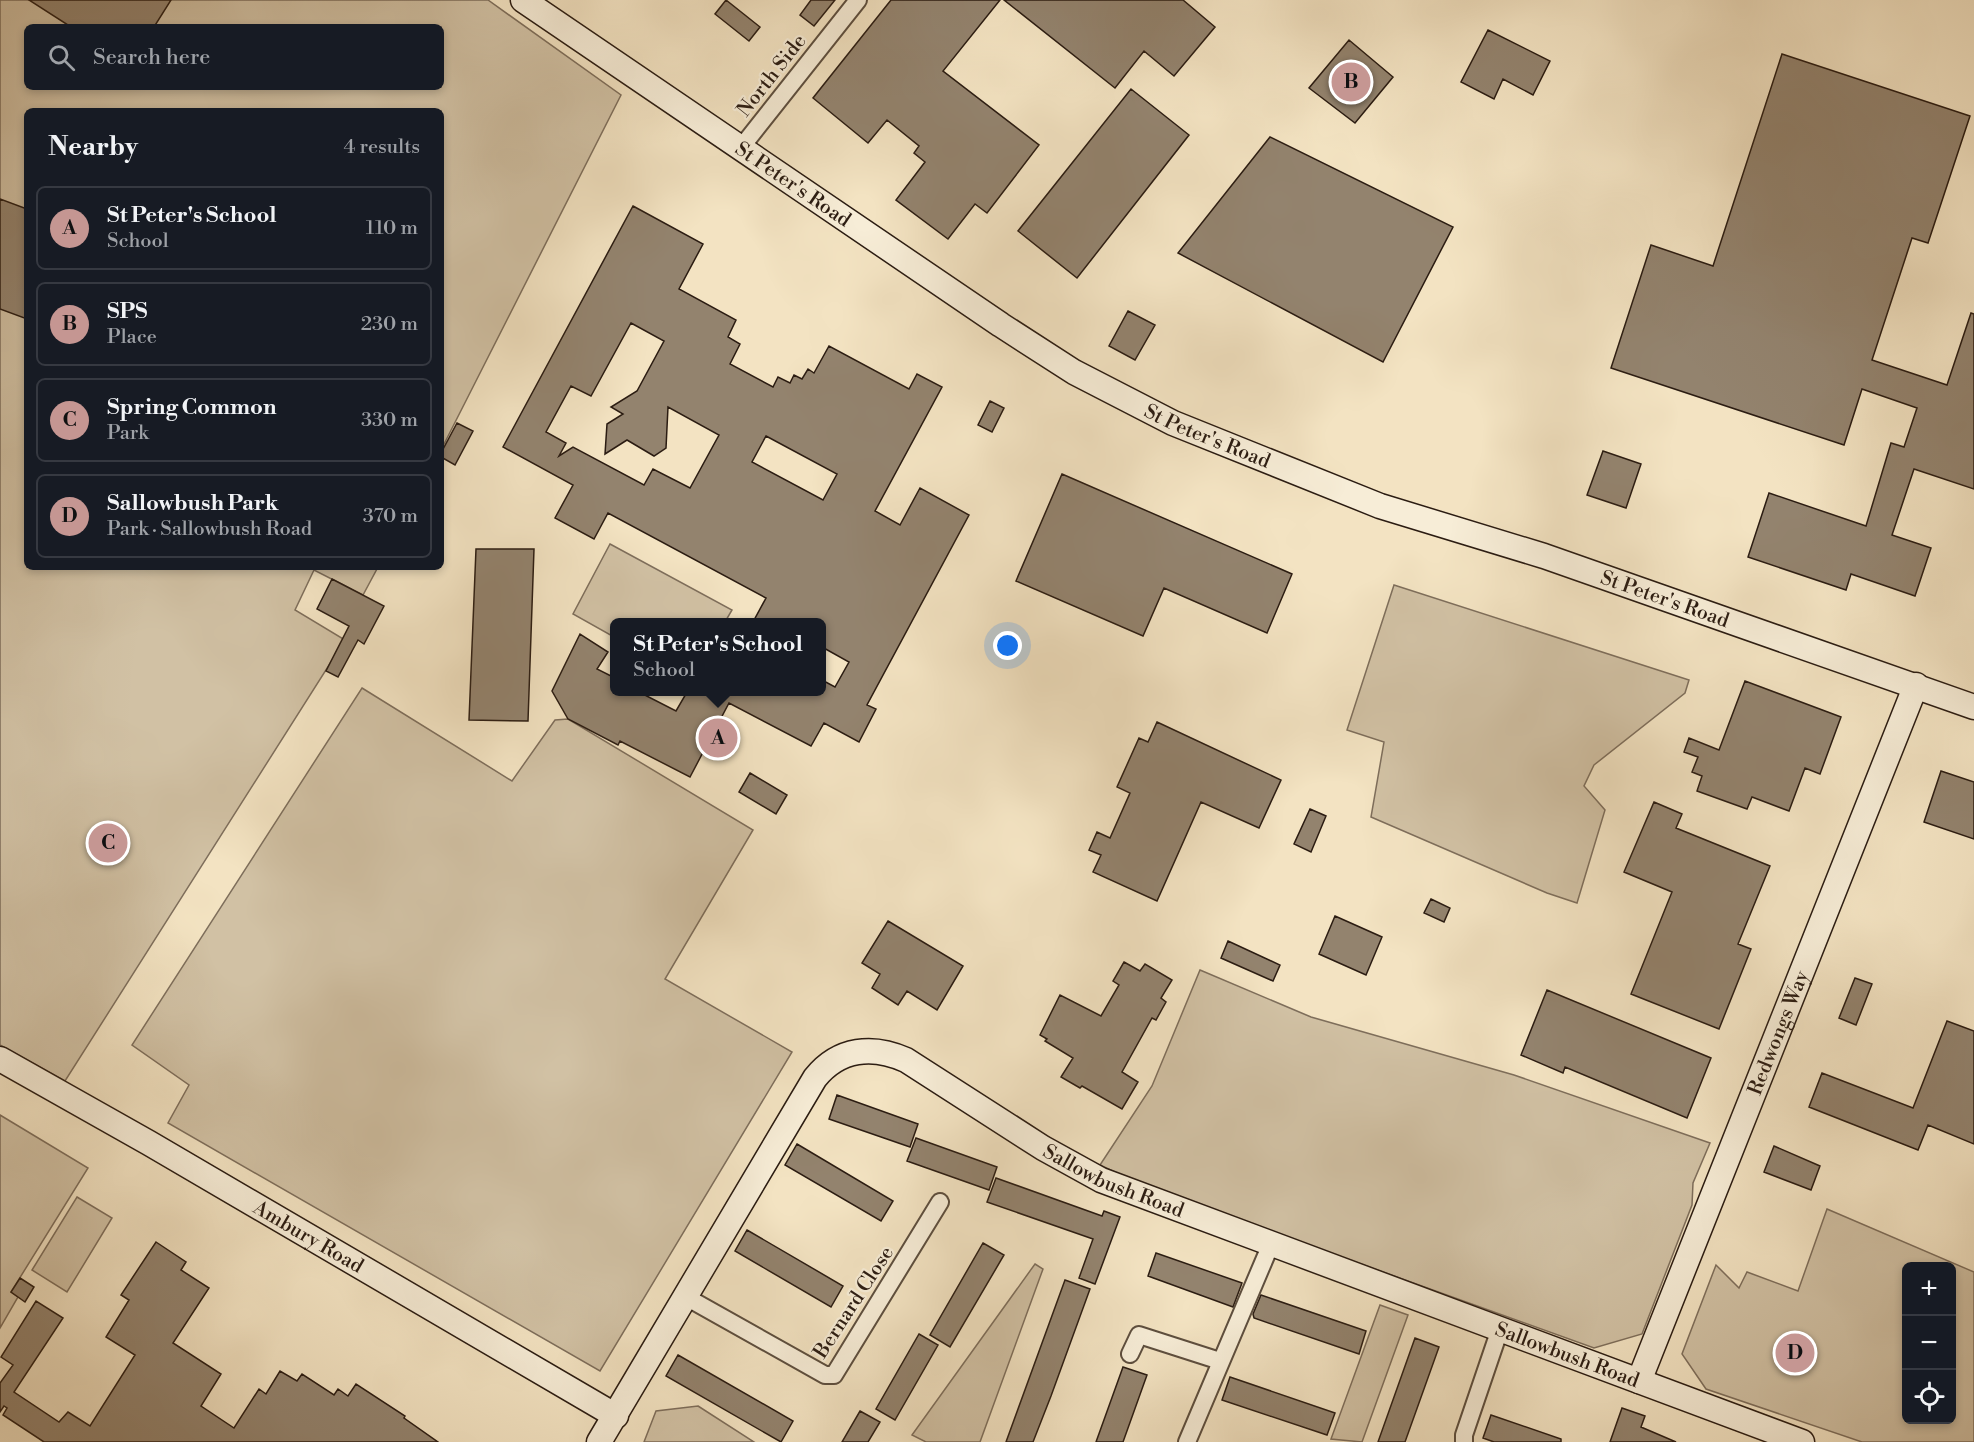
<!DOCTYPE html>
<meta charset="utf-8">
<style>
:root{--surface:#171b24;--page:#20242c;--text:#f1f3f6;--muted:#9ea1a6;--line:#363941;--accent:#c59692}
body{margin:0;font-family:"Libre Bodoni",serif;background:var(--page);color:var(--text)}
.controls{position:absolute;right:18px;bottom:18px;display:grid;overflow:hidden;border-radius:9px;box-shadow:0 3px 9px #0003}
.controls button{width:54px;height:54px;display:grid;place-items:center;padding:0;border:0;border-bottom:2px solid var(--line);background:var(--surface);color:var(--text);font:30px sans-serif}
.you{position:absolute;left:1008px;top:646px;width:21px;height:21px;margin:-15px;border:4px solid #fff;border-radius:50%;background:#1a73e8;box-shadow:0 0 0 9px #1a73e833}
.badge{display:grid;place-items:center;width:39px;height:39px;border-radius:50%;background:var(--accent);color:#111;font-size:20px;font-weight:700}
.pin{position:absolute;translate:-50% -50%;border:3px solid #fff;box-shadow:0 2px 6px #0006}
.popup{position:absolute;left:610px;top:618px;width:216px;height:78px;box-sizing:border-box;display:grid;place-content:center;border-radius:9px;background:var(--surface);filter:drop-shadow(0 2px 4px #0005);font-size:20px;white-space:nowrap;color:var(--muted)}
.popup b{font-size:22px;color:var(--text)}
.popup::after{content:'';position:absolute;left:50%;top:100%;margin-left:-12px;border:12px solid transparent;border-top-color:var(--surface)}
.list{margin:0;padding:0;list-style:none}
h2{display:flex;justify-content:space-between;align-items:center;height:78px;margin:0;padding:0 24px;font-size:26px}
h2 small{font-size:20px;font-weight:400;color:var(--muted)}
.list li{display:grid;grid-template-columns:39px 1fr auto;gap:18px;align-items:center;box-sizing:border-box;height:84px;margin:0 12px 12px;padding:0 12px;border:2px solid var(--line);border-radius:9px}
.list b{display:block;font-size:22px;white-space:nowrap}
.list p{margin:0;font-size:20px;white-space:nowrap;color:var(--muted)}
.list em{font-size:20px;font-style:normal;color:var(--muted)}
.icon{flex:none;width:33px;height:33px;fill:none;stroke:currentColor;stroke-width:2;stroke-linecap:round;stroke-linejoin:round}
.map{position:relative;flex:none;width:1974px;height:1442px;overflow:hidden}
.search{position:absolute;background:var(--surface);box-shadow:0 3px 9px #0003;left:24px;top:24px;width:420px;height:66px;display:flex;align-items:center;gap:15px;box-sizing:border-box;padding:0 21px;border-radius:9px;color:var(--muted);font-size:22px}
.panel{position:absolute;background:var(--surface);box-shadow:0 3px 9px #0003;left:24px;top:108px;width:420px;height:462px;border-radius:9px}
.map>svg:first-child{display:block}
.green{fill:#d1c1a4;stroke:#7e6e5b;stroke-width:1.5;fill-rule:evenodd}
.building{fill:#93836e;stroke:#2b1c12;stroke-width:1.5;fill-rule:evenodd}
.lines{fill:none;stroke-linecap:round;stroke-linejoin:round}
.street-casing{stroke:#5d4e3e;stroke-width:20}
.secondary-casing{stroke:#2b1c12;stroke-width:27}
.street{stroke:#f7edd7;stroke-width:16}
.secondary{stroke:#f7edd7;stroke-width:24}
.labels{text-anchor:middle;stroke-width:4.5;stroke-linejoin:round;paint-order:stroke}
.street-label{font-size:20px;fill:#2b1c12;stroke:#f7edd7}
</style>
<div class="map">
<svg width="1974" height="1442" viewBox="0 0 1974 1442">
<rect width="100%" height="100%" fill="#f3e3c2"/>
<filter id="stains"><feTurbulence type="fractalNoise" baseFrequency=".00333" numOctaves="4"/><feColorMatrix values="0 0 0 0 .2 0 0 0 0 .09 0 0 0 0 .02 0 0 0 .5 -.17"/></filter>
<radialGradient id="worn" r=".72"><stop offset=".6" stop-color="#630" stop-opacity="0"/><stop offset="1" stop-color="#630" stop-opacity=".3"/></radialGradient>
<!-- green -->
<path class="green" d="M 0,0 L 488,0 L 621,95 L 441,450 L 441,111 L 27,111 L 27,567 L 378,567 L 363,595 L 314,570 L 295,610 L 345,640 L 65,1081 L 0,1045 ZM 27,27 L 441,27 L 441,87 L 27,87 Z
M 610,544 L 732,610 L 725,622 L 614,622 L 614,637 L 573,614 Z
M 1394,585 L 1689,680 L 1685,693 L 1594,765 L 1584,786 L 1605,810 L 1577,903 L 1547,893 L 1371,817 L 1384,742 L 1347,730 Z
M 362,688 L 512,781 L 555,720 L 568,719 L 753,830 L 665,979 L 792,1052 L 600,1371 L 168,1123 L 189,1085 L 132,1045 Z
M 1200,970 L 1311,1017 L 1514,1075 L 1710,1143 L 1693,1183 L 1692,1205 L 1642,1334 L 1594,1348 L 1144,1186 L 1100,1165 L 1152,1086 Z
M 0,1115 L 88,1168 L 11,1292 L 18,1297 L 0,1328 Z
M 77,1197 L 112,1218 L 67,1292 L 32,1270 Z
M 1827,1209 L 1974,1272 L 1974,1442 L 1862,1442 L 1706,1389 L 1682,1354 L 1716,1265 L 1739,1288 L 1747,1272 L 1798,1291 ZM 1906,1266 L 1952,1266 L 1952,1420 L 1906,1420 Z
M 1035,1264 L 1043,1269 L 980,1442 L 926,1442 L 912,1435 Z
M 1380,1305 L 1408,1315 L 1362,1442 L 1331,1439 Z
M 698,1406 L 754,1442 L 644,1442 L 656,1411 Z"/>
<!-- building -->
<path class="building" d="M 29,0 L 171,0 L 154,27 L 71,27 Z
M 726,0 L 760,27 L 749,41 L 715,14 Z
M 811,0 L 835,0 L 814,26 L 800,15 Z
M 891,0 L 1000,0 L 943,71 L 1039,145 L 987,213 L 975,204 L 948,239 L 896,200 L 925,162 L 914,153 L 919,146 L 887,120 L 868,143 L 813,98 Z
M 1004,0 L 1183,0 L 1215,27 L 1174,76 L 1144,51 L 1115,88 Z
M 1488,30 L 1550,61 L 1533,95 L 1503,79 L 1494,99 L 1461,82 Z
M 1349,40 L 1393,77 L 1355,123 L 1309,88 Z
M 1782,54 L 1970,116 L 1928,243 L 1912,238 L 1872,360 L 1947,385 L 1971,313 L 1974,314 L 1974,489 L 1914,469 L 1892,535 L 1931,548 L 1915,596 L 1851,574 L 1846,590 L 1748,557 L 1769,493 L 1866,526 L 1891,443 L 1904,447 L 1917,408 L 1862,389 L 1844,445 L 1611,368 L 1651,245 L 1713,266 Z
M 1131,89 L 1189,135 L 1077,278 L 1018,231 Z
M 1270,137 L 1453,227 L 1383,362 L 1178,253 Z
M 0,199 L 27,209 L 27,319 L 0,309 Z
M 633,206 L 703,244 L 679,289 L 736,320 L 728,337 L 740,344 L 730,364 L 773,387 L 778,377 L 790,383 L 794,375 L 802,379 L 808,369 L 814,373 L 829,346 L 909,389 L 917,374 L 942,387 L 875,511 L 900,525 L 920,488 L 969,515 L 867,705 L 876,709 L 859,742 L 824,723 L 811,746 L 729,703 L 690,777 L 620,741 L 618,745 L 568,719 L 552,691 L 580,634 L 608,652 L 597,669 L 615,678 L 615,692 L 639,692 L 676,711 L 687,692 L 822,692 L 822,680 L 835,687 L 849,662 L 822,647 L 822,622 L 753,622 L 766,598 L 608,513 L 594,539 L 555,518 L 573,485 L 503,447 ZM 631,323 L 664,341 L 637,391 L 611,407 L 623,414 L 607,424 L 605,454 L 627,440 L 654,456 L 666,448 L 668,407 L 719,435 L 690,488 L 653,469 L 644,485 L 573,447 L 559,456 L 566,443 L 546,432 L 571,386 L 591,396 ZM 766,436 L 837,474 L 823,500 L 752,462 Z
M 1128,311 L 1155,325 L 1135,360 L 1109,346 Z
M 990,401 L 1004,408 L 992,432 L 978,425 Z
M 457,423 L 473,431 L 455,465 L 441,457 L 441,453 Z
M 1603,451 L 1641,464 L 1626,508 L 1587,495 Z
M 1062,474 L 1292,574 L 1267,633 L 1164,588 L 1143,636 L 1016,581 Z
M 476,549 L 534,549 L 528,721 L 469,720 Z
M 332,579 L 384,606 L 364,644 L 358,640 L 338,677 L 326,671 L 349,626 L 317,609 Z
M 1745,681 L 1841,717 L 1820,774 L 1805,768 L 1789,811 L 1752,797 L 1747,809 L 1697,791 L 1702,776 L 1692,772 L 1698,757 L 1684,752 L 1689,738 L 1719,750 Z
M 1157,722 L 1281,780 L 1259,828 L 1201,802 L 1157,901 L 1093,872 L 1101,855 L 1089,850 L 1097,832 L 1110,838 L 1130,793 L 1117,787 L 1139,738 L 1148,742 Z
M 1941,771 L 1974,782 L 1974,839 L 1924,822 Z
M 750,773 L 787,795 L 776,814 L 739,792 Z
M 1654,802 L 1682,814 L 1676,828 L 1770,866 L 1738,944 L 1751,949 L 1719,1029 L 1631,994 L 1672,892 L 1624,872 Z
M 1310,809 L 1326,816 L 1311,852 L 1294,844 Z
M 1431,899 L 1450,908 L 1444,922 L 1424,913 Z
M 1335,916 L 1382,937 L 1366,975 L 1319,954 Z
M 888,921 L 963,966 L 937,1010 L 907,991 L 898,1005 L 872,988 L 880,974 L 862,963 Z
M 1228,941 L 1280,965 L 1273,981 L 1221,958 Z
M 1124,962 L 1140,971 L 1145,964 L 1172,980 L 1161,998 L 1166,1002 L 1156,1020 L 1152,1018 L 1122,1072 L 1138,1082 L 1122,1109 L 1082,1086 L 1080,1088 L 1061,1077 L 1073,1058 L 1045,1041 L 1047,1039 L 1040,1035 L 1060,995 L 1101,1016 L 1119,985 L 1113,981 Z
M 1855,978 L 1872,984 L 1856,1025 L 1839,1018 Z
M 1547,990 L 1711,1058 L 1687,1118 L 1565,1067 L 1563,1073 L 1521,1055 Z
M 1947,1021 L 1974,1031 L 1974,1144 L 1928,1125 L 1918,1150 L 1809,1107 L 1822,1073 L 1913,1108 Z
M 837,1095 L 918,1124 L 910,1147 L 829,1119 Z
M 916,1138 L 997,1167 L 989,1190 L 907,1161 Z
M 797,1144 L 893,1201 L 881,1221 L 785,1165 Z
M 1774,1146 L 1820,1166 L 1811,1190 L 1764,1172 Z
M 996,1178 L 1102,1216 L 1104,1211 L 1120,1217 L 1095,1284 L 1079,1278 L 1093,1239 L 987,1202 Z
M 747,1230 L 843,1286 L 831,1307 L 735,1251 Z
M 156,1242 L 186,1262 L 181,1270 L 209,1288 L 173,1343 L 221,1374 L 201,1406 L 234,1428 L 259,1389 L 266,1394 L 280,1371 L 297,1381 L 302,1374 L 334,1395 L 338,1389 L 348,1396 L 356,1384 L 405,1416 L 404,1418 L 438,1442 L 44,1442 L 3,1415 L 7,1408 L 4,1406 L 0,1412 L 0,1383 L 13,1365 L 1,1357 L 36,1301 L 63,1318 L 14,1392 L 59,1422 L 68,1412 L 90,1426 L 135,1355 L 106,1337 L 129,1300 L 121,1295 Z
M 983,1243 L 1004,1255 L 950,1347 L 930,1335 Z
M 1156,1253 L 1242,1283 L 1233,1307 L 1148,1276 Z
M 20,1278 L 34,1287 L 25,1302 L 11,1292 Z
M 1065,1280 L 1090,1289 L 1051,1396 L 1033,1442 L 1006,1442 Z
M 1261,1295 L 1366,1331 L 1359,1354 L 1254,1318 L 1253,1314 Z
M 919,1334 L 938,1345 L 895,1420 L 876,1409 Z
M 1415,1338 L 1439,1347 L 1405,1442 L 1378,1442 Z
M 678,1355 L 793,1421 L 781,1442 L 666,1376 Z
M 1123,1367 L 1147,1375 L 1123,1442 L 1096,1442 Z
M 1230,1377 L 1335,1413 L 1327,1435 L 1222,1400 Z
M 1622,1408 L 1645,1416 L 1641,1427 L 1676,1442 L 1610,1442 Z
M 860,1411 L 880,1422 L 868,1442 L 842,1442 Z
M 1491,1415 L 1561,1439 L 1561,1442 L 1494,1442 L 1483,1438 Z"/>
<g class="lines">
<defs>
<path id="street" d="M 740,149 L 858,0
M 686,1297 L 825,1375 L 834,1375 L 940,1202
M 1130,1354 L 1139,1335 L 1220,1361
M 1187,1442 L 1271,1244
M 1464,1442 L 1464,1435 L 1500,1329"/>
<g id="secondary">
<path id="s1" d="M 523,0 L 1001,325 L 1074,372 L 1173,423 L 1380,506 L 1544,556 L 1974,707"/>
<path id="s2" d="M 0,1059 L 149,1143 L 616,1416"/>
<path id="s3" d="M 1639,1381 L 1916,685"/>
<path id="s4" d="M 599,1442 L 815,1078 C 839,1048 873,1045 906,1060 L 1043,1148 L 1101,1180 L 1802,1442"/>
</g>
</defs>
<!-- street casing -->
<use href="#street" class="street-casing"/>
<!-- secondary casing -->
<use href="#secondary" class="secondary-casing"/>
<!-- street -->
<use href="#street" class="street"/>
<!-- secondary -->
<use href="#secondary" class="secondary"/>
</g>
<g class="labels">
<!-- street labels -->
<g class="street-label">
<text transform="translate(771 75) rotate(-52)" y="7">North Side</text>
<text dy="7" stroke="none"><textPath href="#s1" startOffset="327">St Peter's Road</textPath></text>
<text dy="7" stroke="none"><textPath href="#s1" startOffset="813">St Peter's Road</textPath></text>
<text dy="7" stroke="none"><textPath href="#s1" startOffset="1299">St Peter's Road</textPath></text>
<text dy="7" stroke="none"><textPath href="#s3" startOffset="375">Redwongs Way</textPath></text>
<text dy="7" stroke="none"><textPath href="#s4" startOffset="765">Sallowbush Road</textPath></text>
<text dy="7" stroke="none"><textPath href="#s2" startOffset="356">Ambury Road</textPath></text>
<text transform="translate(853 1302) rotate(-57)" y="7">Bernard Close</text>
<text dy="7" stroke="none"><textPath href="#s4" startOffset="1251">Sallowbush Road</textPath></text>
</g>
</g>
<rect width="100%" height="100%" filter="url(#stains)"/>
<rect width="100%" height="100%" fill="url(#worn)"/>
</svg>
<div class="controls">
<button>+</button>
<button>−</button>
<button><svg class="icon" aria-label="locate" viewBox="0 0 24 24"><circle cx="12" cy="12" r="6"/><path d="M12 2v4M12 18v4M2 12h4M18 12h4"/></svg></button>
</div>
<div class="you"></div>
<div class="pin badge" style="left:718px;top:738px">A</div>
<div class="popup"><b>St Peter's School</b>School</div>
<div class="pin badge" style="left:1351px;top:82px">B</div>
<div class="pin badge" style="left:108px;top:843px">C</div>
<div class="pin badge" style="left:1795px;top:1353px">D</div>
<div class="search"><svg class="icon" aria-label="search" viewBox="0 0 24 24"><circle cx="10" cy="10" r="6"/><path d="M15 15l6 6"/></svg>Search here</div>
<section class="panel">
<h2>Nearby<small>4 results</small></h2>
<ul class="list">
<li><span class="badge">A</span><div><b>St Peter's School</b><p>School</p></div><em>110 m</em></li>
<li><span class="badge">B</span><div><b>SPS</b><p>Place</p></div><em>230 m</em></li>
<li><span class="badge">C</span><div><b>Spring Common</b><p>Park</p></div><em>330 m</em></li>
<li><span class="badge">D</span><div><b>Sallowbush Park</b><p>Park · Sallowbush Road</p></div><em>370 m</em></li>
</ul>
</section>
</div>
